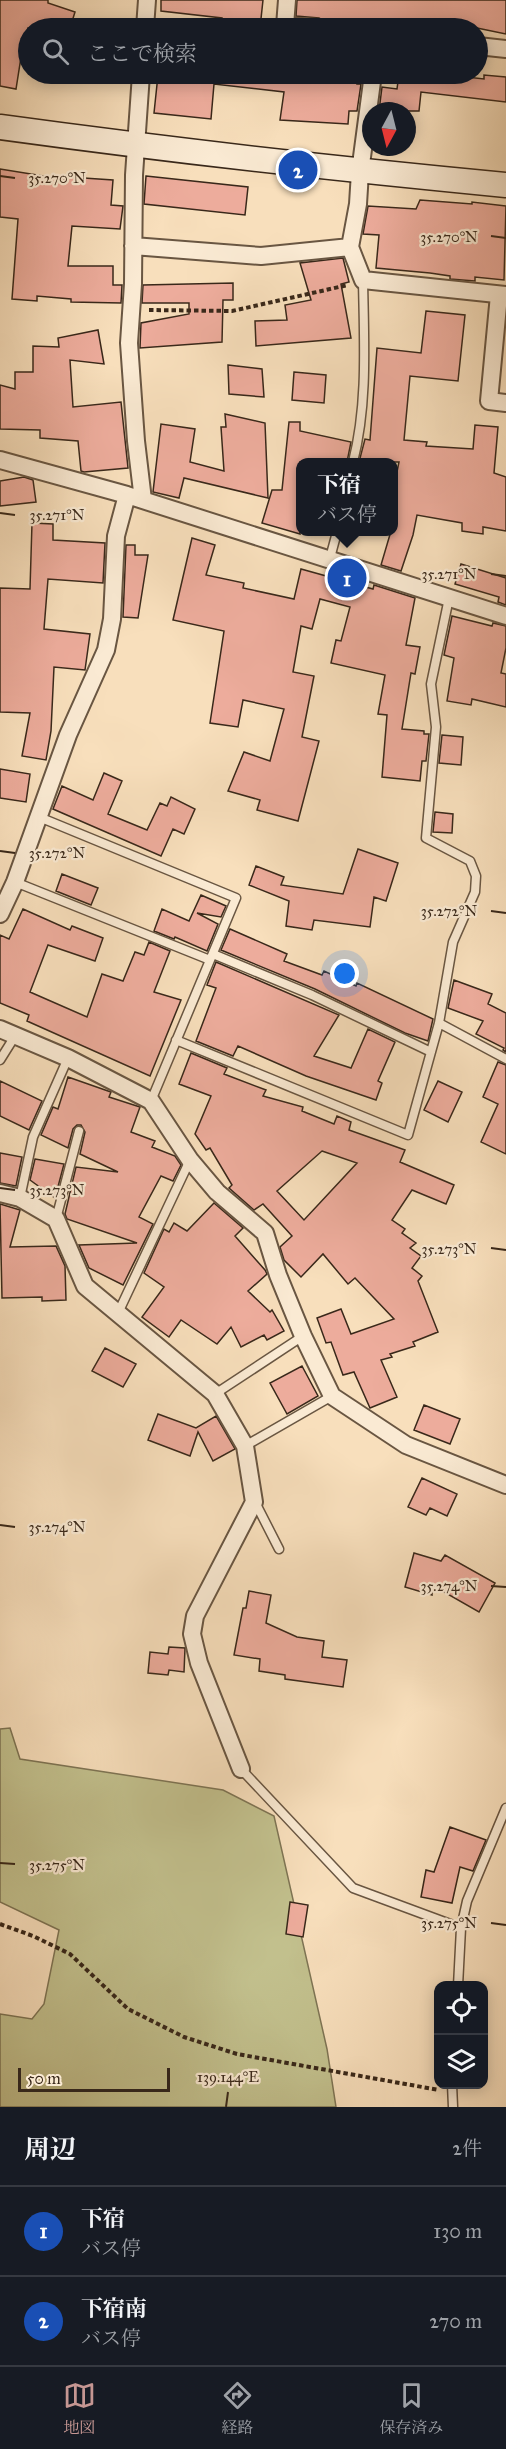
<!DOCTYPE html>
<html lang="ja">
<meta charset="utf-8">
<style>
:root{--surface:#171b24;--page:#242831;--text:#f1f3f6;--muted:#9ea1a6;--line:#363941;--accent:#c59692}
body{margin:0;font-family:"IM FELL Great Primer","Noto Serif JP",serif;background:var(--page);color:var(--text)}
.controls{position:absolute;right:18px;bottom:18px;display:grid;overflow:hidden;border-radius:12px;box-shadow:0 3px 15px #0003}
.controls button{width:54px;height:54px;display:grid;place-items:center;padding:0;border:0;border-bottom:2px solid var(--line);background:var(--surface);color:var(--text);font:30px sans-serif}
.compass{position:absolute;left:362px;top:102px;width:54px;height:54px;border-radius:50%;background:var(--surface);box-shadow:0 3px 15px #0003;rotate:187deg}
.scale{position:absolute;left:18px;bottom:15px;width:152px;box-sizing:border-box;padding-left:6px;border:3px solid #39281a;border-top:0;font-size:16px;line-height:21px;white-space:nowrap;color:#39281a;-webkit-text-stroke:4px #faead3;paint-order:stroke}
.you{position:absolute;left:345px;top:974px;width:21px;height:21px;margin:-15px;border:4px solid #fff;border-radius:50%;background:#1a73e8;box-shadow:0 0 0 9px #1a73e833}
.badge{display:grid;place-items:center;width:39px;height:39px;border-radius:50%;background:var(--accent);color:#fff;font-size:20px;font-weight:700}
.pin{position:absolute;translate:-50% -50%;border:3px solid #fff;box-shadow:0 2px 6px #0006}
.popup{position:absolute;left:296px;top:458px;width:102px;height:78px;box-sizing:border-box;display:grid;place-content:center;border-radius:12px;background:var(--surface);filter:drop-shadow(0 2px 4px #0005);font-size:20px;white-space:nowrap;color:var(--muted)}
.popup b{font-size:22px;color:var(--text)}
.popup::after{content:'';position:absolute;left:50%;top:100%;margin-left:-12px;border:12px solid transparent;border-top-color:var(--surface)}
.list{margin:0;padding:0;list-style:none}
h2{display:flex;justify-content:space-between;align-items:center;height:78px;margin:0;padding:0 24px;font-size:26px}
h2 small{font-size:20px;font-weight:400;color:var(--muted)}
.list li{display:grid;grid-template-columns:39px 1fr auto;gap:18px;align-items:center;box-sizing:border-box;height:90px;padding:0 24px;border-top:2px solid var(--line)}
.list b{display:block;font-size:22px;white-space:nowrap}
.list p{margin:0;font-size:20px;white-space:nowrap;color:var(--muted)}
.list em{font-size:20px;font-style:normal;color:var(--muted)}
.icon{flex:none;width:33px;height:33px;fill:none;stroke:currentColor;stroke-width:2;stroke-linecap:round;stroke-linejoin:round}
.map{position:relative;flex:none;width:506px;height:2107px;overflow:hidden}
.search{position:absolute;background:var(--surface);box-shadow:0 3px 15px #0003;left:18px;right:18px;top:18px;height:66px;display:flex;align-items:center;gap:15px;box-sizing:border-box;padding:0 21px;border-radius:33px;color:var(--muted);font-size:22px}
.sheet{height:258px;background:var(--surface)}
nav{display:flex;justify-content:space-around;align-items:center;box-sizing:border-box;height:84px;border-top:2px solid var(--line);background:var(--surface);font-size:16px;color:var(--muted)}
nav a{display:grid;justify-items:center;gap:3px}
nav .on{color:var(--accent)}
.map>svg:first-child{display:block}
.green{fill:#c2c08d;stroke:#7e7454;stroke-width:1.5}
.building{fill:#edac9c;stroke:#39281a;stroke-width:1.5;fill-rule:evenodd}
.lines{fill:none;stroke-linecap:round;stroke-linejoin:round}
.lane-casing{stroke:#695642;stroke-width:11}
.street-casing{stroke:#695642;stroke-width:20}
.secondary-casing{stroke:#39281a;stroke-width:27}
.path{stroke:#39281a;stroke-width:4;stroke-dasharray:4.5 3;stroke-linecap:butt}
.lane{stroke:#faead3;stroke-width:8}
.street{stroke:#faead3;stroke-width:16}
.secondary{stroke:#faead3;stroke-width:24}
.ticks{fill:none;stroke:#39281a;stroke-width:2}
.ticks-label{font-size:15px;text-anchor:middle;fill:#39281a;stroke:#faead3;stroke-width:4.5;stroke-linejoin:round;paint-order:stroke}
</style>
<div class="map">
<svg width="506" height="2107" viewBox="0 0 506 2107">
<rect width="100%" height="100%" fill="#f8dfbc"/>
<filter id="stains"><feTurbulence type="fractalNoise" baseFrequency=".00333" numOctaves="4"/><feColorMatrix values="0 0 0 0 .2 0 0 0 0 .09 0 0 0 0 .02 0 0 0 .5 -.17"/></filter>
<radialGradient id="worn" r=".72"><stop offset=".6" stop-color="#630" stop-opacity="0"/><stop offset="1" stop-color="#630" stop-opacity=".3"/></radialGradient>
<!-- green -->
<path class="green" d="M 10,1728 L 20,1759 L 223,1790 L 274,1816 L 327,2049 L 336,2107 L 0,2107 L 0,2014 L 32,2019 L 44,2004 L 59,1930 L 0,1902 L 0,1729 Z"/>
<!-- building -->
<path class="building" d="M 0,0 L 48,0 L 48,3 L 75,12 L 70,28 L 48,28 L 33,25 L 32,28 L 28,28 L 28,41 L 25,52 L 22,51 L 16,89 L 0,86 Z
M 161,0 L 263,0 L 260,28 L 221,28 L 222,18 L 161,11 Z
M 297,0 L 506,0 L 506,34 L 477,28 L 410,23 L 409,28 L 373,28 L 374,26 L 326,22 L 319,18 L 296,16 Z
M 214,74 L 358,74 L 357,84 L 361,84 L 357,111 L 349,111 L 348,124 L 280,120 L 284,92 L 214,84 L 211,119 L 154,113 L 158,75 L 213,80 Z
M 399,74 L 439,74 L 484,79 L 484,75 L 506,77 L 506,102 L 421,92 L 419,111 L 379,111 L 382,87 L 397,89 Z
M 0,169 L 68,180 L 69,177 L 113,180 L 111,205 L 123,206 L 120,229 L 72,226 L 68,266 L 113,266 L 113,285 L 122,285 L 121,303 L 71,302 L 71,299 L 37,296 L 37,301 L 12,299 L 18,219 L 0,217 Z
M 146,176 L 248,187 L 245,215 L 144,204 Z
M 420,200 L 472,204 L 472,202 L 506,206 L 504,280 L 475,277 L 475,281 L 450,279 L 450,276 L 430,273 L 376,268 L 379,235 L 363,234 L 368,206 L 416,209 Z
M 343,258 L 349,282 L 341,284 L 351,338 L 256,346 L 255,321 L 287,320 L 285,305 L 311,300 L 300,263 Z
M 233,283 L 233,300 L 223,300 L 222,342 L 140,348 L 141,323 L 189,314 L 189,303 L 142,303 L 143,285 Z
M 426,311 L 465,315 L 458,381 L 410,376 L 404,440 L 427,442 L 426,446 L 473,449 L 475,425 L 498,427 L 494,473 L 506,477 L 506,531 L 483,527 L 483,534 L 462,531 L 462,523 L 417,515 L 413,535 L 401,571 L 381,565 L 391,531 L 393,531 L 396,499 L 393,498 L 393,491 L 399,462 L 359,462 L 365,439 L 370,440 L 377,348 L 421,353 Z
M 98,330 L 104,364 L 70,360 L 73,407 L 121,402 L 128,468 L 84,472 L 81,471 L 78,441 L 40,438 L 40,430 L 0,429 L 0,385 L 15,389 L 15,372 L 33,372 L 33,346 L 59,347 L 58,338 Z
M 228,365 L 262,369 L 264,397 L 229,394 Z
M 294,372 L 326,375 L 324,403 L 292,400 Z
M 225,414 L 265,423 L 268,498 L 184,478 L 179,498 L 153,492 L 161,424 L 195,429 L 190,462 L 224,471 L 221,427 L 226,427 Z
M 289,422 L 300,422 L 300,431 L 351,442 L 347,462 L 300,462 L 300,534 L 262,523 L 272,490 L 282,490 Z
M 24,477 L 33,480 L 36,502 L 0,506 L 0,481 Z
M 32,523 L 53,524 L 53,540 L 105,543 L 103,583 L 48,579 L 44,629 L 90,634 L 85,670 L 54,667 L 51,731 L 46,760 L 22,756 L 30,713 L 0,712 L 0,588 L 30,589 Z
M 192,538 L 215,545 L 206,575 L 244,583 L 243,588 L 294,599 L 301,569 L 373,589 L 374,585 L 415,598 L 406,645 L 420,647 L 415,674 L 411,673 L 402,729 L 424,731 L 424,734 L 429,734 L 426,761 L 422,761 L 420,781 L 382,777 L 387,715 L 378,714 L 385,675 L 331,663 L 336,640 L 341,641 L 350,607 L 320,599 L 312,629 L 301,626 L 293,672 L 314,676 L 302,737 L 319,741 L 298,821 L 257,810 L 260,800 L 228,791 L 244,752 L 270,761 L 284,709 L 243,700 L 238,727 L 210,723 L 224,631 L 173,620 Z
M 126,545 L 135,545 L 135,555 L 148,555 L 138,618 L 123,617 Z
M 461,564 L 506,578 L 506,605 L 498,602 L 499,597 L 455,584 Z
M 452,616 L 492,626 L 493,623 L 506,626 L 506,648 L 501,673 L 506,674 L 506,707 L 472,699 L 471,705 L 447,701 L 454,658 L 444,655 Z
M 442,735 L 463,737 L 461,765 L 439,763 Z
M 0,769 L 30,774 L 26,802 L 0,798 Z
M 104,773 L 122,781 L 108,814 L 147,830 L 160,803 L 167,806 L 171,797 L 195,809 L 184,834 L 173,829 L 161,856 L 53,809 L 62,786 L 93,800 Z
M 435,812 L 453,814 L 452,833 L 433,832 Z
M 358,849 L 398,863 L 386,901 L 374,897 L 370,927 L 314,920 L 312,930 L 286,926 L 289,901 L 249,885 L 256,866 L 284,877 L 281,885 L 343,894 Z
M 62,874 L 98,888 L 91,905 L 56,891 Z
M 201,895 L 226,906 L 221,917 L 197,913 L 218,924 L 207,951 L 175,937 L 174,939 L 154,931 L 162,909 L 189,921 Z
M 23,909 L 70,930 L 72,926 L 103,938 L 95,961 L 48,945 L 30,992 L 87,1017 L 102,974 L 123,981 L 135,952 L 144,955 L 149,942 L 170,951 L 154,992 L 181,1000 L 150,1076 L 27,1021 L 29,1015 L 0,1003 L 0,935 L 9,939 Z
M 230,929 L 287,954 L 284,961 L 322,975 L 324,971 L 356,986 L 357,983 L 433,1019 L 428,1041 L 405,1033 L 315,989 L 221,950 Z
M 216,962 L 339,1015 L 314,1056 L 351,1068 L 368,1029 L 395,1042 L 378,1081 L 382,1083 L 376,1100 L 306,1076 L 238,1046 L 233,1056 L 196,1041 L 216,988 L 207,985 Z
M 454,980 L 492,994 L 488,1004 L 506,1013 L 506,1052 L 503,1050 L 504,1048 L 476,1034 L 483,1021 L 448,1008 Z
M 191,1053 L 227,1068 L 224,1074 L 266,1090 L 263,1096 L 303,1107 L 302,1111 L 334,1124 L 337,1116 L 351,1122 L 349,1130 L 405,1150 L 400,1162 L 454,1185 L 446,1204 L 412,1190 L 392,1220 L 405,1229 L 402,1233 L 416,1243 L 410,1248 L 421,1256 L 412,1268 L 422,1276 L 418,1281 L 438,1332 L 413,1342 L 415,1346 L 390,1354 L 392,1357 L 381,1360 L 397,1397 L 370,1408 L 354,1372 L 343,1375 L 331,1342 L 326,1343 L 317,1318 L 341,1309 L 351,1334 L 394,1319 L 355,1278 L 348,1284 L 323,1254 L 301,1277 L 284,1260 L 280,1247 L 292,1236 L 263,1204 L 254,1210 L 229,1188 L 232,1185 L 210,1148 L 206,1150 L 195,1134 L 211,1096 L 179,1084 ZM 322,1151 L 357,1163 L 304,1220 L 277,1191 Z
M 498,1062 L 506,1065 L 506,1154 L 481,1142 L 498,1104 L 483,1097 Z
M 68,1077 L 108,1091 L 111,1092 L 109,1097 L 140,1107 L 131,1132 L 155,1141 L 152,1147 L 175,1156 L 181,1165 L 173,1181 L 161,1176 L 139,1217 L 153,1224 L 123,1285 L 89,1268 L 79,1245 L 137,1243 L 67,1219 L 65,1214 L 76,1167 L 118,1172 L 80,1154 L 85,1132 L 81,1125 L 77,1125 L 73,1129 L 68,1148 L 41,1135 L 53,1107 L 58,1109 Z
M 0,1081 L 42,1101 L 29,1130 L 0,1116 Z
M 438,1081 L 462,1092 L 448,1122 L 424,1110 Z
M 0,1153 L 22,1157 L 16,1186 L 0,1183 Z
M 35,1159 L 64,1164 L 55,1198 L 30,1180 Z
M 214,1203 L 243,1228 L 235,1236 L 265,1270 L 267,1274 L 248,1291 L 270,1312 L 272,1310 L 284,1331 L 267,1340 L 264,1335 L 241,1347 L 231,1327 L 217,1344 L 181,1320 L 169,1337 L 142,1317 L 164,1287 L 144,1273 L 164,1229 L 169,1232 L 174,1223 L 187,1231 Z
M 0,1204 L 20,1210 L 10,1247 L 56,1246 L 65,1266 L 66,1300 L 42,1301 L 42,1297 L 2,1298 Z
M 105,1348 L 136,1364 L 123,1387 L 92,1371 Z
M 302,1366 L 318,1396 L 287,1414 L 270,1383 Z
M 424,1405 L 460,1419 L 450,1444 L 414,1430 Z
M 158,1414 L 196,1428 L 216,1416 L 235,1449 L 213,1461 L 198,1432 L 190,1456 L 148,1440 Z
M 422,1478 L 457,1494 L 447,1516 L 430,1508 L 426,1515 L 408,1507 Z
M 414,1553 L 441,1561 L 445,1555 L 495,1583 L 479,1612 L 432,1585 L 432,1595 L 405,1587 Z
M 249,1591 L 271,1595 L 266,1623 L 297,1637 L 324,1641 L 322,1657 L 347,1660 L 343,1687 L 285,1679 L 285,1675 L 259,1671 L 260,1659 L 234,1655 L 243,1608 L 246,1608 Z
M 169,1647 L 185,1648 L 184,1672 L 169,1670 L 168,1675 L 148,1673 L 150,1652 L 168,1654 Z
M 450,1827 L 486,1840 L 473,1871 L 460,1867 L 452,1903 L 421,1897 L 426,1870 L 434,1872 Z
M 290,1902 L 308,1905 L 303,1937 L 286,1934 Z"/>
<g class="lines">
<defs>
<path id="lane" d="M 353,462 C 368,403 364,341 363,280
M 330,558 L 337,532
M 39,817 L 236,898 L 151,1101
M 15,882 L 210,960
M 213,954 L 312,995 L 431,1052
M 439,1023 L 506,1059
M 176,1040 L 408,1135 L 439,1023 L 453,942 L 475,892 L 476,876 L 470,861 L 426,838 L 436,727 L 431,684 L 449,598
M 0,1060 L 15,1036
M 20,1198 L 33,1137 L 68,1058
M 56,1219 L 79,1131
M 118,1313 L 190,1160
M 215,1394 L 303,1336
M 245,1446 L 332,1396
M 255,1502 L 279,1549
M 241,1769 L 353,1888 L 461,1928
M 458,1986 L 461,1928 L 467,1901 L 506,1808
M 452,2084 L 453,2107"/>
<path id="street" d="M 287,0 L 285,26 L 318,28
M 145,28 L 147,0
M 478,46 L 506,49
M 141,74 L 134,175 L 133,284 L 129,343 L 136,441 L 143,500
M 373,74 L 360,172 L 358,204 L 350,247 L 363,280 L 506,295
M 133,246 L 261,256 L 350,247
M 499,295 L 489,401 L 506,403
M 0,460 L 127,495 L 506,616
M 0,914 L 15,882 L 68,735 L 106,650 L 112,619 L 116,536 L 127,495
M 0,1029 L 68,1058 L 151,1101 L 190,1160 L 217,1192 L 265,1233 L 278,1275 L 303,1336 L 332,1396 L 406,1445 L 506,1485
M 0,1193 L 20,1198 L 56,1219 L 85,1286 L 215,1394 L 245,1446 L 254,1502 L 195,1616 L 192,1634 L 199,1663 L 241,1769"/>
<path id="secondary" d="M 0,127 C 168,150 337,169 506,185"/>
</defs>
<!-- lane casing -->
<use href="#lane" class="lane-casing"/>
<!-- street casing -->
<use href="#street" class="street-casing"/>
<!-- secondary casing -->
<use href="#secondary" class="secondary-casing"/>
<!-- path -->
<path class="path" d="M 149,310 L 232,311 L 348,285
M 0,1924 L 33,1936 L 70,1954 L 128,2009 L 184,2037 L 237,2054 L 439,2090"/>
<!-- lane -->
<use href="#lane" class="lane"/>
<!-- street -->
<use href="#street" class="street"/>
<!-- secondary -->
<use href="#secondary" class="secondary"/>
</g>
<!-- ticks -->
<path class="ticks" d="M 0,176 L 15,178M 491,236 L 506,238M 0,513 L 15,515M 491,574 L 506,576M 0,851 L 15,853M 491,911 L 506,913M 0,1188 L 15,1190M 491,1248 L 506,1250M 0,1525 L 15,1527M 491,1586 L 506,1587M 0,1863 L 15,1864M 491,1923 L 506,1925M 226,2107 L 228,2092"/>
<g class="ticks-label">
<text x="57" y="183">35.270°N</text>
<text x="449" y="242">35.270°N</text>
<text x="57" y="520">35.271°N</text>
<text x="449" y="579">35.271°N</text>
<text x="57" y="858">35.272°N</text>
<text x="449" y="916">35.272°N</text>
<text x="57" y="1195">35.273°N</text>
<text x="449" y="1254">35.273°N</text>
<text x="57" y="1532">35.274°N</text>
<text x="449" y="1591">35.274°N</text>
<text x="57" y="1870">35.275°N</text>
<text x="449" y="1928">35.275°N</text>
<text x="228" y="2082">139.144°E</text>
</g>
<rect width="100%" height="100%" filter="url(#stains)"/>
<rect width="100%" height="100%" fill="url(#worn)"/>
</svg>
<div class="controls">
<button><svg class="icon" aria-label="locate" viewBox="0 0 24 24"><circle cx="12" cy="12" r="6"/><path d="M12 2v4M12 18v4M2 12h4M18 12h4"/></svg></button>
<button><svg class="icon" aria-label="layers" viewBox="0 0 24 24"><path d="M12 4l9 5-9 5-9-5zM3 14l9 5 9-5"/></svg></button>
</div>
<svg class="compass" viewBox="-18 -18 36 36"><path d="M0-13l5 13h-10z" fill="#e53935"/><path d="M0 13l5-13h-10z" fill="#9ea1a6"/></svg>
<div class="scale">50 m</div>
<div class="you"></div>
<div class="pin badge" style="left:347px;top:578px;background:#1a4fb4">1</div>
<div class="popup"><b>下宿</b>バス停</div>
<div class="pin badge" style="left:298px;top:170px;background:#1a4fb4">2</div>
<div class="search"><svg class="icon" aria-label="search" viewBox="0 0 24 24"><circle cx="10" cy="10" r="6"/><path d="M15 15l6 6"/></svg>ここで検索</div>
</div>
<section class="sheet">
<h2>周辺<small>2件</small></h2>
<ul class="list">
<li><span class="badge" style="background:#1a4fb4">1</span><div><b>下宿</b><p>バス停</p></div><em>130 m</em></li>
<li><span class="badge" style="background:#1a4fb4">2</span><div><b>下宿南</b><p>バス停</p></div><em>270 m</em></li>
</ul>
</section>
<nav>
<a class="on"><svg class="icon" aria-label="map" viewBox="0 0 24 24"><path d="M3 6l6-2 6 2 6-2v14l-6 2-6-2-6 2zM9 4v14M15 6v14"/></svg>地図</a>
<a><svg class="icon" aria-label="directions" viewBox="0 0 24 24"><path d="M12 3l9 9-9 9-9-9zM9 14v-3h6M13 9l2 2-2 2"/></svg>経路</a>
<a><svg class="icon" aria-label="saved" viewBox="0 0 24 24"><path d="M7 4h10v16l-5-4-5 4z"/></svg>保存済み</a>
</nav>
